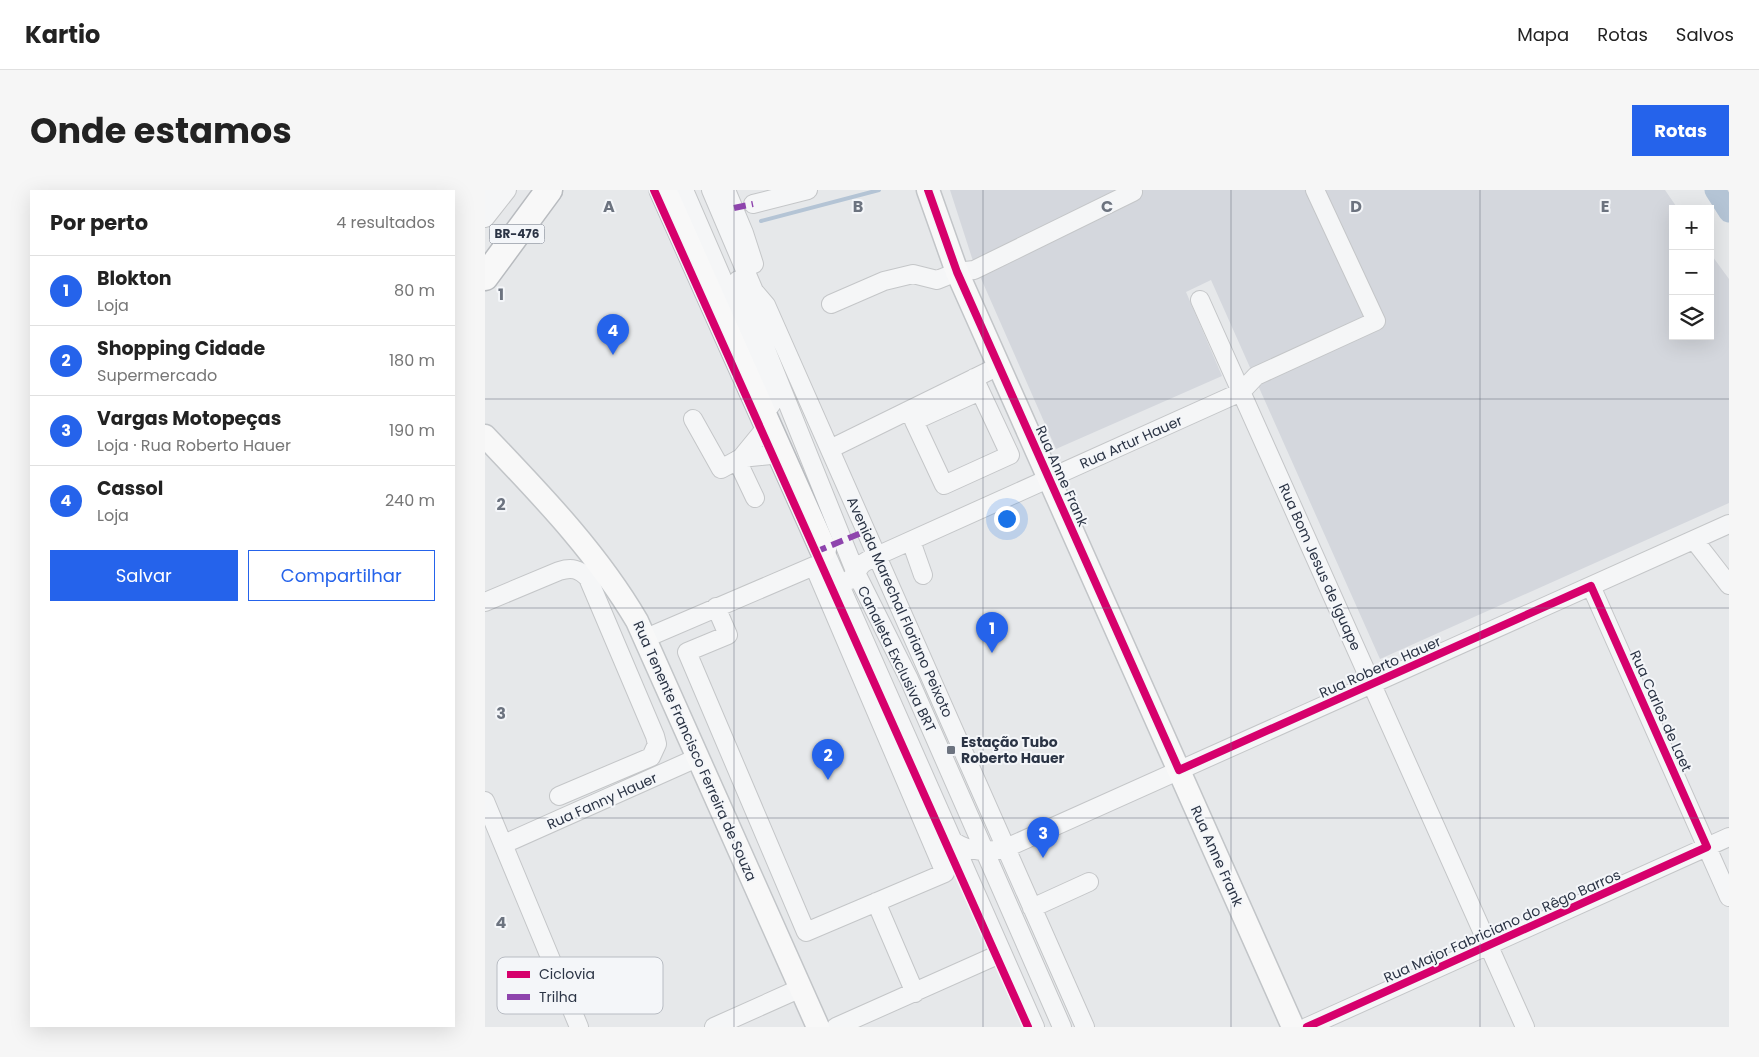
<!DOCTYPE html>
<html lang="pt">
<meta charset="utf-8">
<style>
:root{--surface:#fff;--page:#f6f6f6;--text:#222;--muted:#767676;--line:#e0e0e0;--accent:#2563eb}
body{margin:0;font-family:Poppins,sans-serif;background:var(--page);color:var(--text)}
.controls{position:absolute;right:15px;top:15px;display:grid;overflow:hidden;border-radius:0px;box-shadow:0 5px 20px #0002}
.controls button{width:45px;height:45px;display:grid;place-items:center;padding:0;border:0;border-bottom:1px solid var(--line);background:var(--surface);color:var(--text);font:25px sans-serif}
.you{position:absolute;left:521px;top:328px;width:18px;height:18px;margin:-12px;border:4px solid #fff;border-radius:50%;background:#1a73e8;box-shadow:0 0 0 8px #1a73e833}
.badge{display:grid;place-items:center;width:32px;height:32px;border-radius:50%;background:var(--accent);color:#fff;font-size:16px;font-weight:700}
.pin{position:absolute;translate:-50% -41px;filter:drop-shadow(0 1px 2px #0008)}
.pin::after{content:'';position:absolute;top:26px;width:18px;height:15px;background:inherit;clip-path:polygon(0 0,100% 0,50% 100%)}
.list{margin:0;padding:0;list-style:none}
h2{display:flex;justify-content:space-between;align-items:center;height:65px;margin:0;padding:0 20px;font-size:21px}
h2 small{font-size:16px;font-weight:400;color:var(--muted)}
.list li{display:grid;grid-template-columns:32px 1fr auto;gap:15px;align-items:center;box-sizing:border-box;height:70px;padding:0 20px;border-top:1px solid var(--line)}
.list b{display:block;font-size:19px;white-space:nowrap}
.list p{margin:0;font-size:16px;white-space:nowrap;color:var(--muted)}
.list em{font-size:16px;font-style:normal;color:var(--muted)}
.actions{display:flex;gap:10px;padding:15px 20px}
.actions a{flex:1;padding:11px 0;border:1px solid var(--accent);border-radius:0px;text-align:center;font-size:18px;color:var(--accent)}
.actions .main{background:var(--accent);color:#fff}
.icon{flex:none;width:28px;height:28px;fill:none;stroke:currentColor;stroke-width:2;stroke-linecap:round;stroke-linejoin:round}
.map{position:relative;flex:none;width:1244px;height:837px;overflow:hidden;border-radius:0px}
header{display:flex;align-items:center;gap:30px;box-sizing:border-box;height:70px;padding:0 25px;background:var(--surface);border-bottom:1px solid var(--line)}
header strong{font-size:24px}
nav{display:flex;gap:28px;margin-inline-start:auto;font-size:18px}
.intro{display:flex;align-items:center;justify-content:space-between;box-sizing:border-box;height:120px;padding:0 30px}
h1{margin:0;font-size:35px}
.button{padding:12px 22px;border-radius:0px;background:var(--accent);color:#fff;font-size:18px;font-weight:700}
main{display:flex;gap:30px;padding:0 30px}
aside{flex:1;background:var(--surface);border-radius:0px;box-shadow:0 5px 20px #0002}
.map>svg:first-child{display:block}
.built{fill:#d4d7dd}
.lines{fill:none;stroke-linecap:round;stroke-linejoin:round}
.stream{stroke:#b4c4d5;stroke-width:4}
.river{stroke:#b4c4d5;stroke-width:21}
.minor-casing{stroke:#c4c6c8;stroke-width:20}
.major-casing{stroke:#c2c5c8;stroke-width:25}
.highway-casing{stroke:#b8bbbf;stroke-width:29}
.minor{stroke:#f5f6f7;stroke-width:18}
.major{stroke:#f8f8f8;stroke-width:22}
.highway{stroke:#f8f8f8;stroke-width:26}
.quiet{stroke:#8e44ad;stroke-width:6;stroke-dasharray:12 6;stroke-linecap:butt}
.cycleway-casing{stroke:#f4f6f9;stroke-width:11}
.cycleway{stroke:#d6006c;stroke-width:8}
.grid{fill:none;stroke:#6c737f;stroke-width:1;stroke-opacity:0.55}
.poi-dot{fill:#6c737f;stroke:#f4f6f9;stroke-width:2}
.labels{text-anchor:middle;stroke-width:4;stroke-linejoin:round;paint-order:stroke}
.shield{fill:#f4f6f9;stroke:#676e7b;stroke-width:1}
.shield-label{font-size:12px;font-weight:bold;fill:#2b3445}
.street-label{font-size:14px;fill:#2b3445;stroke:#f4f6f9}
.poi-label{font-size:14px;font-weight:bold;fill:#2b3445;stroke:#f4f6f9;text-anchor:start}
.key{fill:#f4f6f9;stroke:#b8bcc3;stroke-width:1}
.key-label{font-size:14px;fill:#2b3445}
.grid-label{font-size:16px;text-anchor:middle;font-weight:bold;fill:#6c737f;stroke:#f4f6f9;stroke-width:4;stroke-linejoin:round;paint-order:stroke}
</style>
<header>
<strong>Kartio</strong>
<nav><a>Mapa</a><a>Rotas</a><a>Salvos</a></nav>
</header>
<div class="intro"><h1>Onde estamos</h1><a class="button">Rotas</a></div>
<main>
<aside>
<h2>Por perto<small>4 resultados</small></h2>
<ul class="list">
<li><span class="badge">1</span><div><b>Blokton</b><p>Loja</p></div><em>80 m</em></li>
<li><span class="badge">2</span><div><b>Shopping Cidade</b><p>Supermercado</p></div><em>180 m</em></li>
<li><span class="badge">3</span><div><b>Vargas Motopeças</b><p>Loja · Rua Roberto Hauer</p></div><em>190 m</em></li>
<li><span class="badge">4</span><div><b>Cassol</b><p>Loja</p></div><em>240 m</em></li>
</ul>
<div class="actions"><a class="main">Salvar</a><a>Compartilhar</a></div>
</aside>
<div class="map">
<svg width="1244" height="837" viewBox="0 0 1244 837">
<rect width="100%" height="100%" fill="#e6e8ea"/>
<!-- built -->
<path class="built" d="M 465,0 L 1180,0 L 1193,19 L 1188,19 L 1188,146 L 1225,146 L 1225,63 L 1244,89 L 1244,313 L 895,469 L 726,90 L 701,102 L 737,186 L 571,259 L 487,68 Z"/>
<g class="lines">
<!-- stream -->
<path class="stream" d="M 276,31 L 394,0"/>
<!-- river -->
<path class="river" d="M 1230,0 L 1244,22"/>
<defs>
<path id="minor" d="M 199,0 L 241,97 L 286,215
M 226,0 L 269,101 L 281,115 L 600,837
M 241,0 L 259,43 L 269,74
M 0,9 L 7,0
M 268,14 L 323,0
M 0,28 L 22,0
M 253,90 L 370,381 L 424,489 L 577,837
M 715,110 L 1040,837
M 346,114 L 399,91 L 428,84 L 452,90 L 472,82 L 489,80 L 648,2
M 489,188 L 525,265 L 459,295 L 429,231 L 495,201
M 208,229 L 236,279 L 256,268 L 283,235
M 345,259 L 514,176
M 256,268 L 296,264
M 252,270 L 270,308
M 335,350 L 550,837
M 1209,350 L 1244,395
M 426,351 L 438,385
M 365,390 L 377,374 L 385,369 L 756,202 L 771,186 L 891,131 L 830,0
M 1106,396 L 1244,707
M 0,412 L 74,381 C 87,377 94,379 103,388 L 170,546 L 172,554 L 166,567 L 74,606
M 161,448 L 329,376 L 460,683 L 321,742 L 202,462 L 243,445 L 231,417
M 0,611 L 94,837
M 468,651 C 486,663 500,662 521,658 L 1244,334
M 19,654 L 214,567
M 391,712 L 430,803
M 547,718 L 604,692
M 229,837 L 316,798
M 351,837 L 517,763
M 822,837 L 1244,647"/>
<path id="major" d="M 443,0 L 472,82 L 808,837
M 0,246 C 55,304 111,361 152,431 L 333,837"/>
<path id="highway" d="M 178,0 L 338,359
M 0,87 L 64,0"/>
</defs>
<!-- minor casing -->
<use href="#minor" class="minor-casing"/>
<!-- major casing -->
<use href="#major" class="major-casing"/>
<!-- highway casing -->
<use href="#highway" class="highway-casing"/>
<!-- minor -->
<use href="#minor" class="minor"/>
<!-- major -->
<use href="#major" class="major"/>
<!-- highway -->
<use href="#highway" class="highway"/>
<!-- quiet -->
<path class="quiet" d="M 249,18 L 268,14
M 330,362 L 381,341"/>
<defs>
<path id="cycleway" d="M 169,0 L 543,837
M 443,0 L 472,82 L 694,580 L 1106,396 L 1222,657 L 822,837"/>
</defs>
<!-- cycleway casing -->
<use href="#cycleway" class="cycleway-casing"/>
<!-- cycleway -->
<use href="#cycleway" class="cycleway"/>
</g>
<!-- grid -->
<path class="grid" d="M 249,0 L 249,837M 498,0 L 498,837M 746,0 L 746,837M 995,0 L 995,837M 0,209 L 1244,209M 0,418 L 1244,418M 0,628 L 1244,628"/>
<!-- markers -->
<rect class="poi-dot" x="461" y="555" width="10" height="10" rx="2.5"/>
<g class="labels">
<!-- shield labels -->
<rect class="shield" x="4.5" y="34.5" width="55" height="19" rx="4"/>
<g class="shield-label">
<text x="32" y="48">BR-476</text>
</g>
<!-- street labels -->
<g class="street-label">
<text transform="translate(646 252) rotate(-24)" y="5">Rua Artur Hauer</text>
<text transform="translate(577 286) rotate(66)" y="5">Rua Anne Frank</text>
<text transform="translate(835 377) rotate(66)" y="5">Rua Bom Jesus de Iguape</text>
<text transform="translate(415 417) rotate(66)" y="5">Avenida Marechal Floriano Peixoto</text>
<text transform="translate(412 469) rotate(64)" y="5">Canaleta Exclusiva BRT</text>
<text transform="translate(895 477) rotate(-24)" y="5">Rua Roberto Hauer</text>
<text transform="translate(1176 521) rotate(66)" y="5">Rua Carlos de Laet</text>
<text transform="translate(210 561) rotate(66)" y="5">Rua Tenente Francisco Ferreira de Souza</text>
<text transform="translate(117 611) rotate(-24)" y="5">Rua Fanny Hauer</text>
<text transform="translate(732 666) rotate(66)" y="5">Rua Anne Frank</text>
<text transform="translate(1017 736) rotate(-24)" y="5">Rua Major Fabriciano do Rêgo Barros</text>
</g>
<!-- poi labels -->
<g class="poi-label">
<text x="476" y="557">Estação Tubo<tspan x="476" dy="16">Roberto Hauer</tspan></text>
</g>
</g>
<!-- legend -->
<rect x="12" y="767" width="166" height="57" rx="8" class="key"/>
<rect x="22" y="781" width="23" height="7" fill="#d6006c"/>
<rect x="22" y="804" width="23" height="6" fill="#8e44ad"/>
<g class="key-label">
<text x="54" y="789">Ciclovia</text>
<text x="54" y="812">Trilha</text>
</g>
<g class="grid-label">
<text x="124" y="22">A</text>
<text x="373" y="22">B</text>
<text x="622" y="22">C</text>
<text x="871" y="22">D</text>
<text x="1120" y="22">E</text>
<text x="16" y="110">1</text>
<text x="16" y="320">2</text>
<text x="16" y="529">3</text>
<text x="16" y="738">4</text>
</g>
</svg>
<div class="controls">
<button>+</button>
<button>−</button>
<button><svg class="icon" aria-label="layers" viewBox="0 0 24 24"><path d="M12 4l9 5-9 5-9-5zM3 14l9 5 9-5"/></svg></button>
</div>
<div class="you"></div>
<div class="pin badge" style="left:507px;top:463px">1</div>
<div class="pin badge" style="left:343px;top:590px">2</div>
<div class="pin badge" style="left:558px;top:668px">3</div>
<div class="pin badge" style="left:128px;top:165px">4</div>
</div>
</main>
